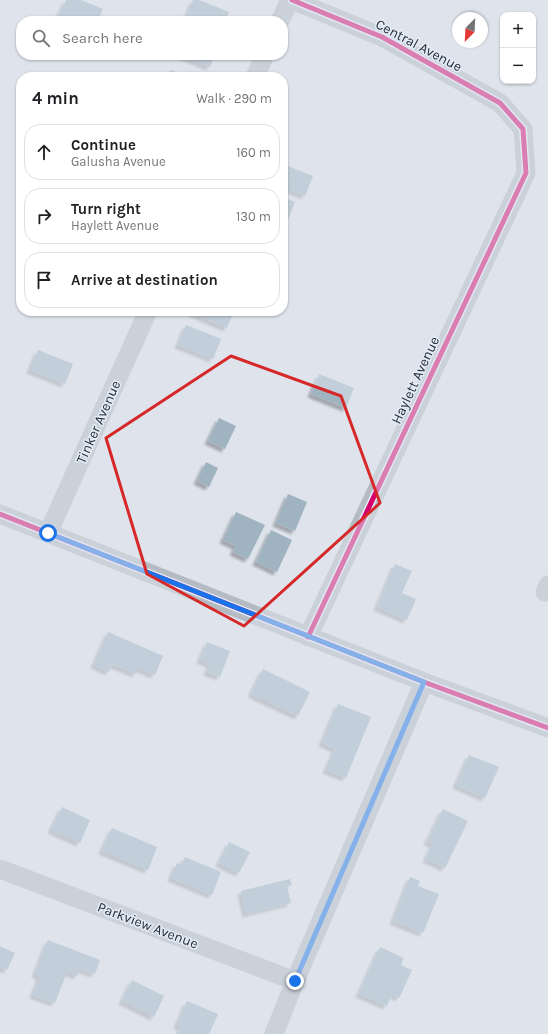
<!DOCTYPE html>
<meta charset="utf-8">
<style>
:root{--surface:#fff;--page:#f2f2f2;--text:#202124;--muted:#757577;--line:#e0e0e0}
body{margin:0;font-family:Karla,sans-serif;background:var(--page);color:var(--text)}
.controls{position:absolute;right:12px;top:12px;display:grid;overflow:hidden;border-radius:8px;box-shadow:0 1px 3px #0004}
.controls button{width:36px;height:36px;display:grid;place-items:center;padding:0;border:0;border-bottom:1px solid var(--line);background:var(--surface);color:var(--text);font:20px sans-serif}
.compass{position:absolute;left:452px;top:12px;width:36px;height:36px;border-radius:50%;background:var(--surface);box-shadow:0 1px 3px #0004;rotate:204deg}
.stop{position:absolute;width:12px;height:12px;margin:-9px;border:3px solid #1a73e8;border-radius:50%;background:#fff}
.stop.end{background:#1a73e8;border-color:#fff;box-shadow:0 1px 4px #0008}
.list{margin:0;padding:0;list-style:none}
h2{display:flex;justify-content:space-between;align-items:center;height:52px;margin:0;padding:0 16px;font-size:17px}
h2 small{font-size:13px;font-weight:400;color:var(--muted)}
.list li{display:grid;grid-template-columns:26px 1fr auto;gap:12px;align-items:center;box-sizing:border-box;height:56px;margin:0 8px 8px;padding:0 8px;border:1px solid var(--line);border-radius:16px}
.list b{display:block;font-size:15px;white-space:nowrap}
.list p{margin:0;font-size:13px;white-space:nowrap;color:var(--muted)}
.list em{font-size:13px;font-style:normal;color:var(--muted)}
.icon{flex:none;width:22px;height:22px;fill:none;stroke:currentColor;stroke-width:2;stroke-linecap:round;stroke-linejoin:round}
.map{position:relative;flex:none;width:548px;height:1034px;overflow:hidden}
.search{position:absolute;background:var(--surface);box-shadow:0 1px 3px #0004;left:16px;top:16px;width:272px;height:44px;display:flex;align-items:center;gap:10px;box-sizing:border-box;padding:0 14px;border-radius:16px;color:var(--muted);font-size:15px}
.panel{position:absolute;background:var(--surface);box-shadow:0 1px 3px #0004;left:16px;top:72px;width:272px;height:244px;border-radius:16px}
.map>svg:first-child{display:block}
.building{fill:#9fb3c0;filter:url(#shadow)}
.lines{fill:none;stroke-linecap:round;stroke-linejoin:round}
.minor{stroke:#b4bbc2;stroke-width:19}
.cycleway-casing{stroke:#e4ecf9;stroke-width:8}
.cycleway{stroke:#d6006c;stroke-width:5}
.route{stroke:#1a73e8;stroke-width:5}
.marked{fill:none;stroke:#d62828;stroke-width:3;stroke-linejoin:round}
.labels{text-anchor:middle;stroke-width:3;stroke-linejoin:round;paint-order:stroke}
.street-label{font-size:14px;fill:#262f35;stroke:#e4ecf9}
</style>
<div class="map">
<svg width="548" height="1034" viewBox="0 0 548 1034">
<defs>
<filter id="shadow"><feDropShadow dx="-3.5" dy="3.5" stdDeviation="1" flood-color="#0004"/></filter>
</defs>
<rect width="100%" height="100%" fill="#dee3ec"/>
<!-- building -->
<path class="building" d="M 66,0 L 81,0 L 103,9 L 98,21 L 75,21 L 59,15 Z
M 193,0 L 199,0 L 229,12 L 226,21 L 193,21 L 186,18 Z
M 180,55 L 215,55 L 210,67 Z
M 171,70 L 188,77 L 168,77 Z
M 283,164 L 313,176 L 305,196 L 283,187 Z
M 283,197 L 295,202 L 287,222 L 283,221 Z
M 193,311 L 234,311 L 227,328 L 192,313 Z
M 186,325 L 221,339 L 213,359 L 178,345 Z
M 38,350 L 73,364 L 65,384 L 30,370 Z
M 319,374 L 354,388 L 346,408 L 311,394 Z
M 219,418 L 236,426 L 225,449 L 208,441 Z
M 206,462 L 218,468 L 209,487 L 197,481 Z
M 288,494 L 307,502 L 295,531 L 276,523 Z
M 236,512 L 265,525 L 248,559 L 233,552 L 236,546 L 223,540 Z
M 271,530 L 292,540 L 277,572 L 256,562 Z
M 395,564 L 412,571 L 402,593 L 416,599 L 407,620 L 377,607 Z
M 108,632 L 163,656 L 155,675 L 138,668 L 136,674 L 112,664 L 109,672 L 94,665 Z
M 207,642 L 230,651 L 220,677 L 207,672 L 210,664 L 200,660 Z
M 263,669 L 310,692 L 298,716 L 251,694 Z
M 338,704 L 371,717 L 346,778 L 326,770 L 335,749 L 322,743 Z
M 469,755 L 499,767 L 485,798 L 456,785 Z
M 62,807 L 90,820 L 80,843 L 51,830 Z
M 443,809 L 468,821 L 445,868 L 426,859 L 433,844 L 427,842 Z
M 112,828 L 157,847 L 148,870 L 102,851 Z
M 229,842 L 250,852 L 239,873 L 219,863 Z
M 185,857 L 221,872 L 212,895 L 171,878 L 177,863 L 182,865 Z
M 410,877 L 420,881 L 418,886 L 439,894 L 423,933 L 393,921 Z
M 290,879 L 292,885 L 287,887 L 291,903 L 246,914 L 241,891 Z
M 48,940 L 100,960 L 95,974 L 80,969 L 77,976 L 67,972 L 55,1003 L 33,995 L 40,976 L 35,974 Z
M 0,946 L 15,953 L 7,970 L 0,967 Z
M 380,947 L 404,958 L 401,965 L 412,970 L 399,998 L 392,994 L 387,1006 L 359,994 Z
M 132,980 L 164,996 L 154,1017 L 122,1001 Z
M 187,1001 L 218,1014 L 209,1034 L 178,1034 L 181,1027 L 177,1025 Z"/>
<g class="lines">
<!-- minor -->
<path class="minor" d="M 292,0 L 382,37 L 500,103 L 523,129 L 526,173 L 308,637
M 280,21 L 290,0
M 255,77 L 265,55
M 0,514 L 424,682 L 548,728
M 48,533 L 148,311
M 545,592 L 548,585
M 0,869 L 295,981
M 274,1034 L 295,981 L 424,682"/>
<defs>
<path id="cycleway" d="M 292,0 L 382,37 L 500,103 L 523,129 L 526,173 L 308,637
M 0,514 L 424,682 L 548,728"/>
</defs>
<!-- cycleway casing -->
<use href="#cycleway" class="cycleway-casing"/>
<!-- cycleway -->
<use href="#cycleway" class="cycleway"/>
</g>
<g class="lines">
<!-- route -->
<path class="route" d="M 48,533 L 424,682 L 295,981"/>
</g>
<!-- marked area -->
<path d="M0 0H548V1034H0ZM 231,356 L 341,396 L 380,503 L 244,626 L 147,574 L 106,438 Z" fill="#dee3ec" fill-opacity=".55" fill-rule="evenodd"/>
<path class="marked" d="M 231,356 L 341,396 L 380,503 L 244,626 L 147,574 L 106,438 Z"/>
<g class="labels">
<!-- street labels -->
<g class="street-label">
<text transform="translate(419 45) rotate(28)" y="5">Central Avenue</text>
<text transform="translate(415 380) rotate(-65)" y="5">Haylett Avenue</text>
<text transform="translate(98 422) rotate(-66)" y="5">Tinker Avenue</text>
<text transform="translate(148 925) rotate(21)" y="5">Parkview Avenue</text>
</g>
</g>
</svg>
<div class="controls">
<button>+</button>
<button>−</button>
</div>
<svg class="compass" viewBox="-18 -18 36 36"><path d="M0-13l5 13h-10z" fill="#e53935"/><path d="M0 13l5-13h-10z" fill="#757577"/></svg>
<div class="stop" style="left:48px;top:533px"></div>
<div class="stop end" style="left:295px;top:981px"></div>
<div class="search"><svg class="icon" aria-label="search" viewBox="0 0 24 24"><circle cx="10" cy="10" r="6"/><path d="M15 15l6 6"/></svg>Search here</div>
<section class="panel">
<h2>4 min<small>Walk · 290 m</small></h2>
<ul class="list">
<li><svg class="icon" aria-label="ahead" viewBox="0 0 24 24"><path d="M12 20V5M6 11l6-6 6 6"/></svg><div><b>Continue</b><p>Galusha Avenue</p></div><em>160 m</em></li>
<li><svg class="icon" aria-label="right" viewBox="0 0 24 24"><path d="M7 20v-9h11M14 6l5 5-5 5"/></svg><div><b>Turn right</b><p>Haylett Avenue</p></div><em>130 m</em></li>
<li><svg class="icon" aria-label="arrive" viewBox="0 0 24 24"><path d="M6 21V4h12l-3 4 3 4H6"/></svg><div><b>Arrive at destination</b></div></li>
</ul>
</section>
</div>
